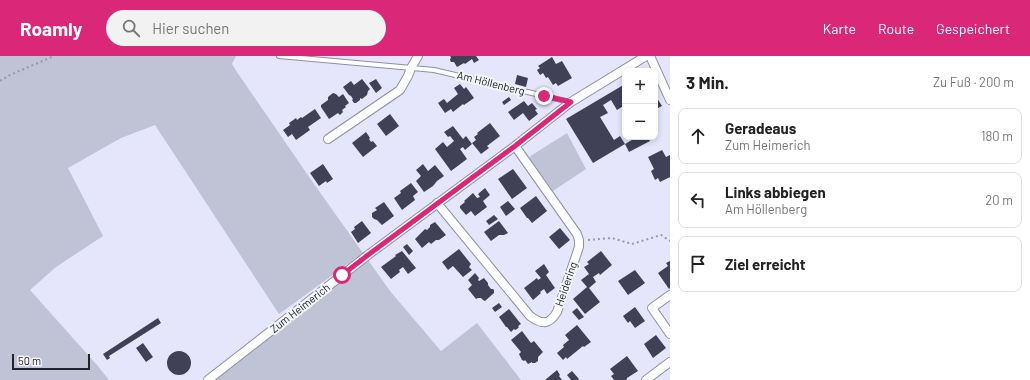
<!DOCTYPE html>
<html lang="de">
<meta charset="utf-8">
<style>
:root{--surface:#fff;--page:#f2f2f2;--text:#222;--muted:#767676;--line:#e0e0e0;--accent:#db2777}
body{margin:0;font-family:Barlow,sans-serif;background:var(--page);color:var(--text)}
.controls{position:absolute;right:12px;top:12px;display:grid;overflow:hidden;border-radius:8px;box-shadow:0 2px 6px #0003}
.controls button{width:36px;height:36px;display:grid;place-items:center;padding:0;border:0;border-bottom:1px solid var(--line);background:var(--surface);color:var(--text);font:20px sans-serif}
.scale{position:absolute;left:12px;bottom:10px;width:78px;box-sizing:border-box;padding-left:4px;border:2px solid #22222c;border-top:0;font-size:11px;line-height:14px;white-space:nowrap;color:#22222c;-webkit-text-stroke:3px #f4f5fa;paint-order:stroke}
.stop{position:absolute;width:12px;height:12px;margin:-9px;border:3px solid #db2777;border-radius:50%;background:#fff}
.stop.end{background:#db2777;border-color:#fff;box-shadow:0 1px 4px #0008}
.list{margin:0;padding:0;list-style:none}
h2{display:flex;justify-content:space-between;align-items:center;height:52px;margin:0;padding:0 16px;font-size:17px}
h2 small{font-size:13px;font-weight:400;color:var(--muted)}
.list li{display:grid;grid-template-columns:26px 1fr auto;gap:12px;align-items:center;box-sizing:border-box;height:56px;margin:0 8px 8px;padding:0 8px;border:1px solid var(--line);border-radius:8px}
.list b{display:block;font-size:15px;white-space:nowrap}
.list p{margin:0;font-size:13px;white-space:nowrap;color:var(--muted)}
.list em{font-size:13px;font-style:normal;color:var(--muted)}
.icon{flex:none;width:22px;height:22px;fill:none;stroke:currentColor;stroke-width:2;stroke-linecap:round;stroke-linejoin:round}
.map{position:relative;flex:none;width:670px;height:324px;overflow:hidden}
header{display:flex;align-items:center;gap:24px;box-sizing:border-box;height:56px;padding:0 20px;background:var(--accent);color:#fff}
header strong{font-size:19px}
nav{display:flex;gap:22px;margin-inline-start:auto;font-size:14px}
.search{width:280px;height:36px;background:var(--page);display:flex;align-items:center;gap:10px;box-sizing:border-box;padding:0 14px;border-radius:22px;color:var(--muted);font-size:15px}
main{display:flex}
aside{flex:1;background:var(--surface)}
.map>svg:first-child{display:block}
.green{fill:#c0c2d6}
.building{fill:#404156}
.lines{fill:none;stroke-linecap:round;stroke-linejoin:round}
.service-casing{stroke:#8d8fa7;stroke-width:6}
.minor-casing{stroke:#8d8fa7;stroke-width:10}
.path{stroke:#9798a9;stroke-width:2;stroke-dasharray:2 3;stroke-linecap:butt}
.service{stroke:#fff;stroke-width:4}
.minor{stroke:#fff;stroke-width:8}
.route{stroke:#db2777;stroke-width:5}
.labels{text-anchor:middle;stroke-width:4;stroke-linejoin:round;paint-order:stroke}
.street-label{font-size:11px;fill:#22222c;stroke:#f4f5fa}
</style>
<header>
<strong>Roamly</strong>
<div class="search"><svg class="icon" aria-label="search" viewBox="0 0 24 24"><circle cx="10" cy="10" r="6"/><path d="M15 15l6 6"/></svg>Hier suchen</div>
<nav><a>Karte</a><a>Route</a><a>Gespeichert</a></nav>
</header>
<main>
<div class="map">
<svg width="670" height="324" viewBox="0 0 670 324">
<rect width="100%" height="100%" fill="#e5e6fc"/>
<!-- green -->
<path class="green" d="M 0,0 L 236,0 L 232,8 L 237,16 L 314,128 L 363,197 L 279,258 L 155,69 L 121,82 L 68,112 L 103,180 L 56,211 L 30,234 L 97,309 L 109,324 L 0,324 Z
M 567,77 L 586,113 L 553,135 L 529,101 Z
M 368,204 L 390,235 L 441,295 L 477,267 L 521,324 L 213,324 Z"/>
<!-- building -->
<path class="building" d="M 450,0 L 476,0 L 479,4 L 474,7 L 472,3 L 465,8 L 464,7 L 457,11 L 454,6 L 451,6 L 450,4 L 451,1 Z
M 552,1 L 556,8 L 562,5 L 572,22 L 558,30 L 556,27 L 553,29 L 548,21 L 546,22 L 543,17 L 540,19 L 537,14 L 540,12 L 538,10 Z
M 517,19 L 528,22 L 526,31 L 515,28 Z
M 362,23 L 370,33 L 368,35 L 367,39 L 362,43 L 360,42 L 360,44 L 356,47 L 354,47 L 352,44 L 353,43 L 351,40 L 349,39 L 343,31 L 351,25 L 354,29 Z
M 376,23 L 382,32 L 376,37 L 369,27 Z
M 460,28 L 464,33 L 466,31 L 474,42 L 464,49 L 463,48 L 453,56 L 451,53 L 445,57 L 438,47 L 444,43 L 447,47 L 458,38 L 454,32 Z
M 625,28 L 625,49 L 617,54 L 611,44 L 603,49 L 608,57 L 600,61 L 614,84 L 620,80 L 625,88 L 637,81 L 648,81 L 650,85 L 629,96 L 625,88 L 593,107 L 566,63 Z
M 333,37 L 336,38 L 339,41 L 343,38 L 349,47 L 345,50 L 346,51 L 342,54 L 343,56 L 340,59 L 338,57 L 329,63 L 321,51 L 321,49 L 328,44 L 328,41 Z
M 655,39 L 662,50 L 658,52 L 655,48 Z
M 509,41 L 511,44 L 504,49 L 502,46 Z
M 524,45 L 528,50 L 532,47 L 537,53 L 535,54 L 538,58 L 529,65 L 523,57 L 514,64 L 508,56 Z
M 315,53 L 321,62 L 308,71 L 310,74 L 296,84 L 292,78 L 288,81 L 283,74 L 290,69 L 289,67 L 296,62 L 297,64 L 301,61 L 302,62 Z
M 390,58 L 399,70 L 386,80 L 377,68 Z
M 490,67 L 500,80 L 487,90 L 489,92 L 481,98 L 472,87 L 476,84 L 474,81 L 478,78 L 477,77 Z
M 453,70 L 463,83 L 466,80 L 472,88 L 465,94 L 463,91 L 460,93 L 467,103 L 451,115 L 435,93 L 443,86 L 447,91 L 454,85 L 450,80 L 448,81 L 444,76 Z
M 366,76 L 370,82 L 369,83 L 371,86 L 373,85 L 377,90 L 363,101 L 352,87 Z
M 662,94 L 666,101 L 670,99 L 670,121 L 660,126 L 658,122 L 655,124 L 651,115 L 654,113 L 648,101 Z
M 323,108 L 333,123 L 327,127 L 326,125 L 319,130 L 310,117 Z
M 423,108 L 428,115 L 435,109 L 444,120 L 437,125 L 433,130 L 424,136 L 416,125 L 421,120 L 416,114 Z
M 513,113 L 527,132 L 512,143 L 498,123 Z
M 411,127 L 418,136 L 413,140 L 415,144 L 402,154 L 394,142 L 401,137 L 400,135 Z
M 485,132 L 490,139 L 483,145 L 487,151 L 475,160 L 471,155 L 466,159 L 460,152 L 460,150 L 465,146 L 464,145 L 473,137 L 477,142 L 480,141 L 478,138 Z
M 536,140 L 547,155 L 532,167 L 528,162 L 527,162 L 520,152 Z
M 508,145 L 515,153 L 506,160 L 500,151 Z
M 384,146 L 394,160 L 382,169 L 377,164 L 374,163 L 372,161 L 372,157 L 377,154 L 375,152 Z
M 494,159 L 498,163 L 489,169 L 486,165 Z
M 362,165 L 371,177 L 358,187 L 351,176 L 355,173 L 354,171 Z
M 499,165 L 508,177 L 504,179 L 499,179 L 491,185 L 484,176 Z
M 435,166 L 446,179 L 439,184 L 436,184 L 431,188 L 429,186 L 422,192 L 415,183 L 425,173 L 427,174 L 430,171 L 430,169 Z
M 560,172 L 570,184 L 559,193 L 549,181 Z
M 407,188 L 413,195 L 409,199 L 403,191 Z
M 459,193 L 471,208 L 469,211 L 472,214 L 463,221 L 453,210 L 448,214 L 442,206 Z
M 402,195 L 416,212 L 408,218 L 403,211 L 399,214 L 400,216 L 391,223 L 381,211 L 396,200 L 395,199 Z
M 601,195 L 612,209 L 600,219 L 599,217 L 593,221 L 596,226 L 589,232 L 600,246 L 585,258 L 573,243 L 587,231 L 581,224 L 589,218 L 584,211 L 589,208 L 587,206 Z
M 670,205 L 670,232 L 669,233 L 658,217 L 668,210 L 666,207 Z
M 544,208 L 549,216 L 546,219 L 555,232 L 547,238 L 544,233 L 540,236 L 541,237 L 533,244 L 524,232 L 537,222 L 538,224 L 541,222 L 535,215 Z
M 635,214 L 645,227 L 628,239 L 618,225 Z
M 475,217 L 479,222 L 478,224 L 479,225 L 484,222 L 488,227 L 488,229 L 491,233 L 493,233 L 494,234 L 494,237 L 485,245 L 483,244 L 481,242 L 478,242 L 476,243 L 468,233 L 472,229 L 468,224 Z
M 499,247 L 502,251 L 495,256 L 492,252 Z
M 635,251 L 645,265 L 635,272 L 630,265 L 628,267 L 623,260 Z
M 577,252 L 584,261 L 579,264 L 572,256 Z
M 509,253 L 521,268 L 518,270 L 519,271 L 517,273 L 515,274 L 514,273 L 511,276 L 507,271 L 506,271 L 499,261 Z
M 158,262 L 161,267 L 109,300 L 110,302 L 107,304 L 103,298 Z
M 577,269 L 591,286 L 584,291 L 583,290 L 567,303 L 566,301 L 563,304 L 557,297 L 564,291 L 563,289 L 569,284 L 565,279 Z
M 522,275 L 531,287 L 534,285 L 543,296 L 538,301 L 538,305 L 535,307 L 532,307 L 532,306 L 528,308 L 525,304 L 524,305 L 522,304 L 519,298 L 521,296 L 511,284 Z
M 656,279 L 666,292 L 653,302 L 644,288 Z
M 143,287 L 153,301 L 146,306 L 136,292 Z
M167 307a12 12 0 1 1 24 0a12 12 0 1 1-24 0Z
M 627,300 L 638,315 L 627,322 L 627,323 L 626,324 L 614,324 L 611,320 L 614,318 L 610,313 Z
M 557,314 L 560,319 L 559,320 L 562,324 L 545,324 Z
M 572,315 L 579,323 L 578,324 L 571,324 L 567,319 Z"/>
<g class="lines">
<defs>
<path id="service" d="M 279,0 L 434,14 L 570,46"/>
<path id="minor" d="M 650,0 L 670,44
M 328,83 L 400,34 L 408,20 L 411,12 L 418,0
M 437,147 L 530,260 C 542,269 549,269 557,256 L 579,191 L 579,184 L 577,178 L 515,90
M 670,239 L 652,252 L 670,278
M 208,324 L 368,199 L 515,90 L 571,46 L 646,0
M 646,324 L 670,306"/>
</defs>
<!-- service casing -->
<use href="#service" class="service-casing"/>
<!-- minor casing -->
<use href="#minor" class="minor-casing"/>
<!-- path -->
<path class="path" d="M 0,25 L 10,19 L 54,0
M 588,184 L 612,182 L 632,188 L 661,179 L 670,185"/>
<!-- service -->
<use href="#service" class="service"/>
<!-- minor -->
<use href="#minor" class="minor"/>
</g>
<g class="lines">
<!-- route -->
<path class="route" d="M 342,219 L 368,199 L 515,90 L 571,46 L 544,40"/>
</g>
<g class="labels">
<!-- street labels -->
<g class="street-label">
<text transform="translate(491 27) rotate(14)" y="4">Am Höllenberg</text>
<text transform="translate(566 228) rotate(-71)" y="4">Heidering</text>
<text transform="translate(300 252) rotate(-38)" y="4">Zum Heimerich</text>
</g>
</g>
</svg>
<div class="controls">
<button>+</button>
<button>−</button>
</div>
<div class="scale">50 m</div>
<div class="stop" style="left:342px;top:219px"></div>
<div class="stop end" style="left:544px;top:40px"></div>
</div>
<aside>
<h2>3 Min.<small>Zu Fuß · 200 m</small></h2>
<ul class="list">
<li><svg class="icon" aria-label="ahead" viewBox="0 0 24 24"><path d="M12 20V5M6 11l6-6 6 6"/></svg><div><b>Geradeaus</b><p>Zum Heimerich</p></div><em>180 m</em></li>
<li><svg class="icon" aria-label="left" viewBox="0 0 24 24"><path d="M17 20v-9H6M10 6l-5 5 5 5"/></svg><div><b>Links abbiegen</b><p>Am Höllenberg</p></div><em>20 m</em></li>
<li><svg class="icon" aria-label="arrive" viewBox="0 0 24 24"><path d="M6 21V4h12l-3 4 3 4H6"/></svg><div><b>Ziel erreicht</b></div></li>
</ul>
</aside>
</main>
